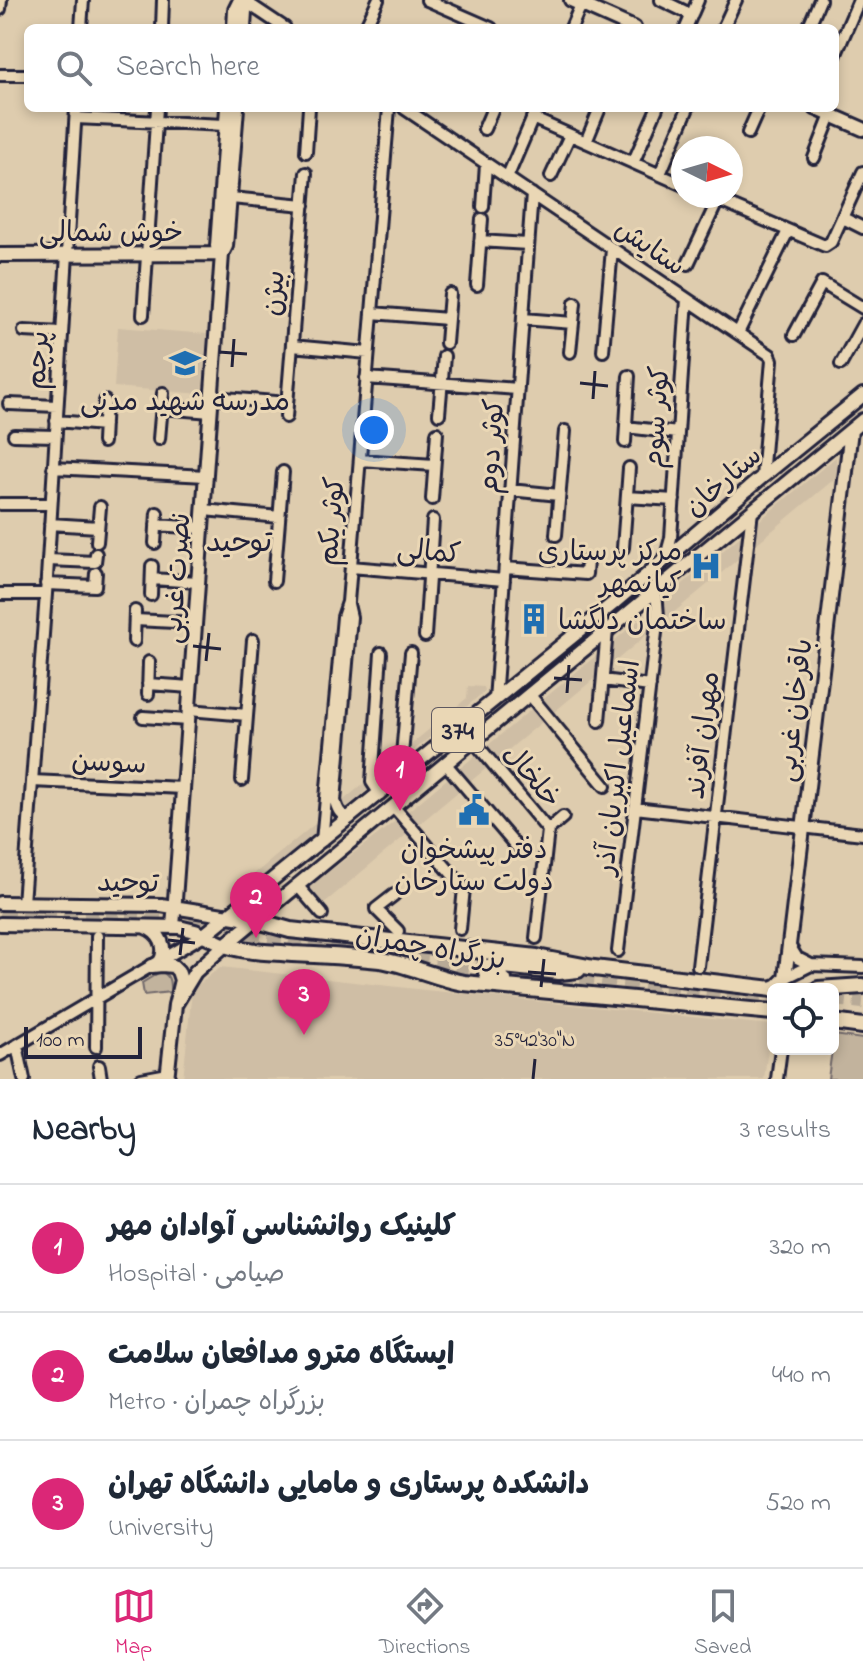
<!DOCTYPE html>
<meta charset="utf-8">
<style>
:root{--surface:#fff;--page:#f2f2f3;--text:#1f2937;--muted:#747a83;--line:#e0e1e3;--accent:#db2777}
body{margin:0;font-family:"Indie Flower","Playpen Sans Arabic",sans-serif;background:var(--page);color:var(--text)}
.controls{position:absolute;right:24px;bottom:24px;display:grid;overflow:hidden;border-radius:12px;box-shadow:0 4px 12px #0003}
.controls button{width:72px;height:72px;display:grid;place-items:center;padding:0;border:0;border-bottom:2px solid var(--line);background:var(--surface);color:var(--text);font:40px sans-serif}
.compass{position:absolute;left:671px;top:136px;width:72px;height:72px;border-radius:50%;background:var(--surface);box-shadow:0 4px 12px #0003;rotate:95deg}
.scale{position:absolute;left:24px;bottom:20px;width:118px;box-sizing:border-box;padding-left:8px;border:4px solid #22223b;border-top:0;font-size:22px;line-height:28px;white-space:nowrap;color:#22223b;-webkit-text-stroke:6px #ead7b5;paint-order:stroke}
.you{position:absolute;left:374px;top:430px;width:28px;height:28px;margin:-20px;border:6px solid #fff;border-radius:50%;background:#1a73e8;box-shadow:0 0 0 12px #1a73e833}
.badge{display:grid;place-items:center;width:52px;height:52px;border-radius:50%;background:var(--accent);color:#fff;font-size:26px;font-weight:700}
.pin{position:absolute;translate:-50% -66px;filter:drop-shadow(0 2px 4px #0008)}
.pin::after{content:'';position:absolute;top:42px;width:28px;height:24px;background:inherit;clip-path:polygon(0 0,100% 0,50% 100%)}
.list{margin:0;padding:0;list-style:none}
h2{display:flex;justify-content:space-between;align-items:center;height:104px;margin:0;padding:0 32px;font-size:34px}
h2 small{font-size:26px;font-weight:400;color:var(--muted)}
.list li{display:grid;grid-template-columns:52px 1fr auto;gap:24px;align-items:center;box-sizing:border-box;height:128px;padding:0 32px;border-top:2px solid var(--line)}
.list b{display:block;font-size:30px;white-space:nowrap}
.list p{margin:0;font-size:26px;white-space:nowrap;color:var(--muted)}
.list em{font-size:26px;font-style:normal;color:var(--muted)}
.icon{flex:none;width:44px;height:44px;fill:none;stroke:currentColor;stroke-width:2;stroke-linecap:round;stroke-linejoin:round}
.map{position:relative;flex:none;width:863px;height:1079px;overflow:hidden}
.search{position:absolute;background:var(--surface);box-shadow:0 4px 12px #0003;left:24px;right:24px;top:24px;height:88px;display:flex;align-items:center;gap:20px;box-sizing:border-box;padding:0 28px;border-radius:12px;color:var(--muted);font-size:30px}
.sheet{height:488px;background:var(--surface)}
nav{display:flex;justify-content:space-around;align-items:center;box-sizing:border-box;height:112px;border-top:2px solid var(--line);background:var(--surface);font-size:22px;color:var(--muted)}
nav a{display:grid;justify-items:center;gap:4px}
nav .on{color:var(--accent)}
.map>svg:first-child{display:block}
.built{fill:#cfbea5}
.green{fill:#c2b39d;stroke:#726a6c;stroke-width:2}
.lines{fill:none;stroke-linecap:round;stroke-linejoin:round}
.highway-tunnel{stroke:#b8aa97;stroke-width:14;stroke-dasharray:14 7;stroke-linecap:butt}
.minor-casing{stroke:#22223b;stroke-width:16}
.major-casing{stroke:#22223b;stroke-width:18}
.highway-casing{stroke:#22223b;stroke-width:20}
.minor{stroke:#ead7b5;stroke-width:10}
.major{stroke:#ead7b5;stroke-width:12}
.highway{stroke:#ead7b5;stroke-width:14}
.ticks{fill:none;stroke:#22223b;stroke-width:3}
.labels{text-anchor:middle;stroke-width:6;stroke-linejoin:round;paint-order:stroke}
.shield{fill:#ead7b5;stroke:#5e5860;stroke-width:2}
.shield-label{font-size:26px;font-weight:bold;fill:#22223b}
.street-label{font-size:28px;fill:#22223b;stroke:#ead7b5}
.poi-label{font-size:28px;fill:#22223b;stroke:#ead7b5}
.neighbourhood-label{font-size:30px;fill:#22223b;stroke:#ead7b5}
.ticks-label{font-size:20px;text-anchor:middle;fill:#22223b;stroke:#ead7b5;stroke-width:6;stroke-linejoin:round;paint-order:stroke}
</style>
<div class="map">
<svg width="863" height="1079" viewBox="0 0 863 1079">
<rect width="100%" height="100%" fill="#deccae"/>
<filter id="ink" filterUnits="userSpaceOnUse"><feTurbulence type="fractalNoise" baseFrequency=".0125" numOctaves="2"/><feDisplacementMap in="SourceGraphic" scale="16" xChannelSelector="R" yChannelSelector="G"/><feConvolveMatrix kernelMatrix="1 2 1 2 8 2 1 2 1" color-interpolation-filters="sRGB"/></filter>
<g filter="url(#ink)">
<!-- built -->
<path class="built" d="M 118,327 L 207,334 L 202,394 L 114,387 Z
M 836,457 L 838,476 L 323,904 L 308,888 L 406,813 Z
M 468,686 L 484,687 L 485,691 L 248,890 L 238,894 L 235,890 L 467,698 Z
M 220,967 L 425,990 L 771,1025 L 764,1079 L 183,1079 L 192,990 Z"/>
<!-- green -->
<path class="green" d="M 160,972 C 171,974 170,984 170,992 L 144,995 L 142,983 Z
M 834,1035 L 863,1039 L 863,1079 L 828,1079 Z"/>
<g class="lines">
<!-- highway-tunnel -->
<path class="highway-tunnel" d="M 190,911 L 231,933 L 250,937 L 502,963
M 0,915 L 164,917 C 183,920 196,925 212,935
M 413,965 L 773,1002
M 833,999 L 863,1002"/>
<defs>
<path id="minor" d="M 243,0 L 285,28
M 427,0 L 491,28
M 661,0 L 692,15
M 0,9 L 1,0
M 81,28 L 83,0
M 162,28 L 163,0
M 365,28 L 378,0
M 571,28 L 583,0
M 686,28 L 698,0
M 723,28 L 736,0
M 808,28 L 820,0
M 835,56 L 859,0
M 0,75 L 28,75
M 404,108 L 770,355 L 772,360 L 762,477
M 76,118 L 225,125
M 532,118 L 683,185
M 484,129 L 493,108
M 748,133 L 759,108
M 586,142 L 600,108
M 306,152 L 309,108
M 814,158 L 831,115
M 633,163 L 657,108
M 660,174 L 688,108
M 551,176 L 570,135
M 507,178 L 537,108
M 708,196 L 825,246 L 831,242 L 863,172
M 231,198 L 304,205
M 483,207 L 486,164
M 843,218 L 863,228
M 480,241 L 528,244
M 688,264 L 718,200
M 477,285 L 482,219
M 372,313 L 448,319
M 143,315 L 157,108
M 523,319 L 573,323
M 24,331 L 62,333
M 738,333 L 788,231
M 794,335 L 822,283 L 863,308
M 446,343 L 450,294
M 292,346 L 368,353
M 603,351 L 612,249
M 570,352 L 575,303
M 841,364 L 863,324
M 366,378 L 518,389
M 212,397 L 287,403
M 9,404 L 57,406
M 162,408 L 211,412
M 439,414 L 444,356
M 286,417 L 306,173
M 56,421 L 104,425
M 626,427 L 678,433
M 14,435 L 55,436
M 159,439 L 163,393
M 103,442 L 105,401
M 625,442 L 629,376
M 360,460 L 434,465
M 53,468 L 206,476
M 510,490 L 559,495
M 627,497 L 674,500
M 432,499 L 437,433
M 0,504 L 51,504
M 204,510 L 279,517
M 50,524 L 98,527
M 156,525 L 202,528
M 556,535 L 565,431
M 97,542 L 100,507
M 155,543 L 157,513
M 623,548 L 629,468
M 48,560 L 95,562 L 96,554
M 665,560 L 671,538 L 687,299
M 351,567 L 504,580
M 505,568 L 586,574 L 587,561
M 152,579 L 198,582
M 274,581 L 283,472
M 46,584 L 95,586 L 96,573
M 0,594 L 46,594
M 151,595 L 152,566
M 348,604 L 351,617 L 335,801 C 338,811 340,815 350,818
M 135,620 L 195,623
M 425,636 L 433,520
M 134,641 L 135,611
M 603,680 L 650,686
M 148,684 L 191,687
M 148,694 L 149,662
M 529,694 L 605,786
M 495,700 L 532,194
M 189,710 L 247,715
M 143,717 L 188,720
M 599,721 L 607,630
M 473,740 L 548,830 L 536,938
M 445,763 L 516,846
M 407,772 L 403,762 L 402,755 L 411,653
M 242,780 L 253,640
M 32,781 L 183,788
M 380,794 L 372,782 L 381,653
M 393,806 L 464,888 L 460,929
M 635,808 L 863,834
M 548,830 L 563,817
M 322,841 L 343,617 L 348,602 L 389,108
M 297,885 L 322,914
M 394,895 L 376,909 L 398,931
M 23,903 L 46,594 L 76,108
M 789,945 L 797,958 L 811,965 L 863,967
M 618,951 L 658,616 L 656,590
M 698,966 L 752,511
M 785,978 L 811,965
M 17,1045 L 24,1079
M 96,1047 L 97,936
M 0,1055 L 204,935
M 99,1066 L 101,1079
M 141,1079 L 168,1074
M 777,1079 L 781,1049"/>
<path id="major" d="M 241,0 L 245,11 L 244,28
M 571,0 L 634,28
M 234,28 L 235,10 L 240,0
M 815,108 L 863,129
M 222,254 L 217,246 L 227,108
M 0,255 L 222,254
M 0,903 L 161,905 L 254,920
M 0,924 L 179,927 L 195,931 L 225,945
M 145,927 C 160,932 168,948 160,962
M 173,927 L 222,254 L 226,246 L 237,108
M 204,935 L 615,602 L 762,477 L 863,395
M 152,966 L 162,965 L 173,966 L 178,971 L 181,980 L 175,1005 L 167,1079
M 770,989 L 778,985 L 785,978 L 851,430
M 175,1005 L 195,972 L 225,945 L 863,420"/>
<path id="highway" d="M 254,920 L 290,930 L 537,957 L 594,968 L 773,989
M 225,945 C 246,952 270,952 292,954 C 321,955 351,957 380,960 C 409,964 435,978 464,983 L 773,1012
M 504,980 L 488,976 L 486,972 L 487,967 L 495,965 L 559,972 L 578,970
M 818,989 L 863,986
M 833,1022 L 863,1026"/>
</defs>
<!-- minor casing -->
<use href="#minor" class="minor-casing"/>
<!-- major casing -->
<use href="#major" class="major-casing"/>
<!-- highway casing -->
<use href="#highway" class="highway-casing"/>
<!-- minor -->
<use href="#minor" class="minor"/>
<!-- major -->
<use href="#major" class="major"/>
<!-- highway -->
<use href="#highway" class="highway"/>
</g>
</g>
<!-- ticks -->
<path class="ticks" d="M 219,352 L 247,354M 232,367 L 234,339M 580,383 L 608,386M 593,399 L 595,371M 193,646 L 221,649M 206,661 L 209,633M 554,678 L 582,680M 567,693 L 569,665M 168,940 L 195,943M 180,955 L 183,928M 528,972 L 556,974M 541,987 L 544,959M 533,1079 L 535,1059"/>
<!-- icons -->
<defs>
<symbol id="school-bare" viewBox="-9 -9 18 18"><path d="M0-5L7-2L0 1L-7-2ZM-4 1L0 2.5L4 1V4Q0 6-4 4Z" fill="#1f6fb2" stroke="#ead7b5" stroke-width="2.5" paint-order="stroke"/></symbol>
<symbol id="hospital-bare" viewBox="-9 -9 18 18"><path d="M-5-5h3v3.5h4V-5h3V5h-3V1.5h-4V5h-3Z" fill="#1f6fb2" stroke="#ead7b5" stroke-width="2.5" paint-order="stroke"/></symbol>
<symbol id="building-bare" viewBox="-9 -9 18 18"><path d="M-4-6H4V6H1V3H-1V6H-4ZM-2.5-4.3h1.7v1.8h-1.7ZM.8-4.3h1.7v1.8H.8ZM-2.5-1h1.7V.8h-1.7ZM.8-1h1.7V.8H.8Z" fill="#1f6fb2" stroke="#ead7b5" stroke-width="2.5" paint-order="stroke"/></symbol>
<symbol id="civic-bare" viewBox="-9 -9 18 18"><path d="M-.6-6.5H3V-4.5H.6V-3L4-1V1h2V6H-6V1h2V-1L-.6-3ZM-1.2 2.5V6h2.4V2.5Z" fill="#1f6fb2" stroke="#ead7b5" stroke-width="2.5" paint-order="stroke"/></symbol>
</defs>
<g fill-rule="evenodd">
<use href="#school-bare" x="163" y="341" width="44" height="44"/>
<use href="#hospital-bare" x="684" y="544" width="44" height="44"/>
<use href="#building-bare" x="512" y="597" width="44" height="44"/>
<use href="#civic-bare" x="452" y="788" width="44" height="44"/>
</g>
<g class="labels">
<!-- shield labels -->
<rect class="shield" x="432" y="708" width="52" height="44" rx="6"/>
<g class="shield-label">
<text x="458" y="739">374</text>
</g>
<!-- street labels -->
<g class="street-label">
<text x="111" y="241">خوش شمالی</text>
<text transform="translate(651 246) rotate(34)" y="10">ستایش</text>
<text transform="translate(272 293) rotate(-85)" y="10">بیژن</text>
<text transform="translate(36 360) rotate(-86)" y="10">پرچم</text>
<text transform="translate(655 417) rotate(-86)" y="10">کوثر سوم</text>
<text transform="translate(490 446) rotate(-86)" y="10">کوثر دوم</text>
<text transform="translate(722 480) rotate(-41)" y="10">ستارخان</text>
<text transform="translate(330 521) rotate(-85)" y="10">کوثر یکم</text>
<text transform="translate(429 550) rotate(5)" y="10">کمالی</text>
<text transform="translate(175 578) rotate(-86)" y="10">نصرت غربی</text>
<text transform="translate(793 710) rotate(-83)" y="10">باقرخان غربی</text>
<text transform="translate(701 735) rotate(-83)" y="10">مهران آفرند</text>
<text transform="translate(109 761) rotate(3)" y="10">سوسن</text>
<text transform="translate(616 767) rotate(-83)" y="10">اسماعیل اکبریان آذر</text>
<text transform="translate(533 775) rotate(50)" y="10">خلخال</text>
<text transform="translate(128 881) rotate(1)" y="10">توحید</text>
<text transform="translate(431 946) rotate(10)" y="10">بزرگراه چمران</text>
</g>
<!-- poi labels -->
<g class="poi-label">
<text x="185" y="410">مدرسه شهید مدنی</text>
<text x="682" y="560" text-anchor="end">مرکز پرستاری<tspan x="682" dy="32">کیانمهر</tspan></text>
<text x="558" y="629" text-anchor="start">ساختمان دلگشا</text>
<text x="474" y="858">دفتر پیشخوان<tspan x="474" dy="32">دولت ستارخان</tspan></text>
</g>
<!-- neighbourhood labels -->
<g class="neighbourhood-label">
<text x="239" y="551">توحید</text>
</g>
</g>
<g class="ticks-label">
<text x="535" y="1046">35°42'30"N</text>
</g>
</svg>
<div class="controls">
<button><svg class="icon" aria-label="locate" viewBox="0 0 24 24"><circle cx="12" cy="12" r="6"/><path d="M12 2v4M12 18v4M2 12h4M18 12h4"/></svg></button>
</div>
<svg class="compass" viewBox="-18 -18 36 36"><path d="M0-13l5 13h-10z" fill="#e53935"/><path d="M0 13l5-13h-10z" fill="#747a83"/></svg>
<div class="scale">100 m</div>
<div class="you"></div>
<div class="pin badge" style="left:400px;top:811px">1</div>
<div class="pin badge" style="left:256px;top:938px">2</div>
<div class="pin badge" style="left:304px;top:1035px">3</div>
<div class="search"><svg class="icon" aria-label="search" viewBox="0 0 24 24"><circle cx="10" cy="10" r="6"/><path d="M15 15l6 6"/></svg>Search here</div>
</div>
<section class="sheet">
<h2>Nearby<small>3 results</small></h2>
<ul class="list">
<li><span class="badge">1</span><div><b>کلینیک روانشناسی آوادان مهر</b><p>Hospital · صیامی</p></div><em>320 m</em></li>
<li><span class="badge">2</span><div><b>ایستگاه مترو مدافعان سلامت</b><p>Metro · بزرگراه چمران</p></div><em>440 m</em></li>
<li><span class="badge">3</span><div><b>دانشکده پرستاری و مامایی دانشگاه تهران</b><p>University</p></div><em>520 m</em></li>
</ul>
</section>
<nav>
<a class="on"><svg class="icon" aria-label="map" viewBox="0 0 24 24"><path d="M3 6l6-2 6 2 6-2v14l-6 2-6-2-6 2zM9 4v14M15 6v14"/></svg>Map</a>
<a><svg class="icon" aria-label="directions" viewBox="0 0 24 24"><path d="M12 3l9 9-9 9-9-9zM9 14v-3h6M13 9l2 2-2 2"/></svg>Directions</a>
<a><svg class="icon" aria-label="saved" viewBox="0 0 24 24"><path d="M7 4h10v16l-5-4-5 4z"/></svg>Saved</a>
</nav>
